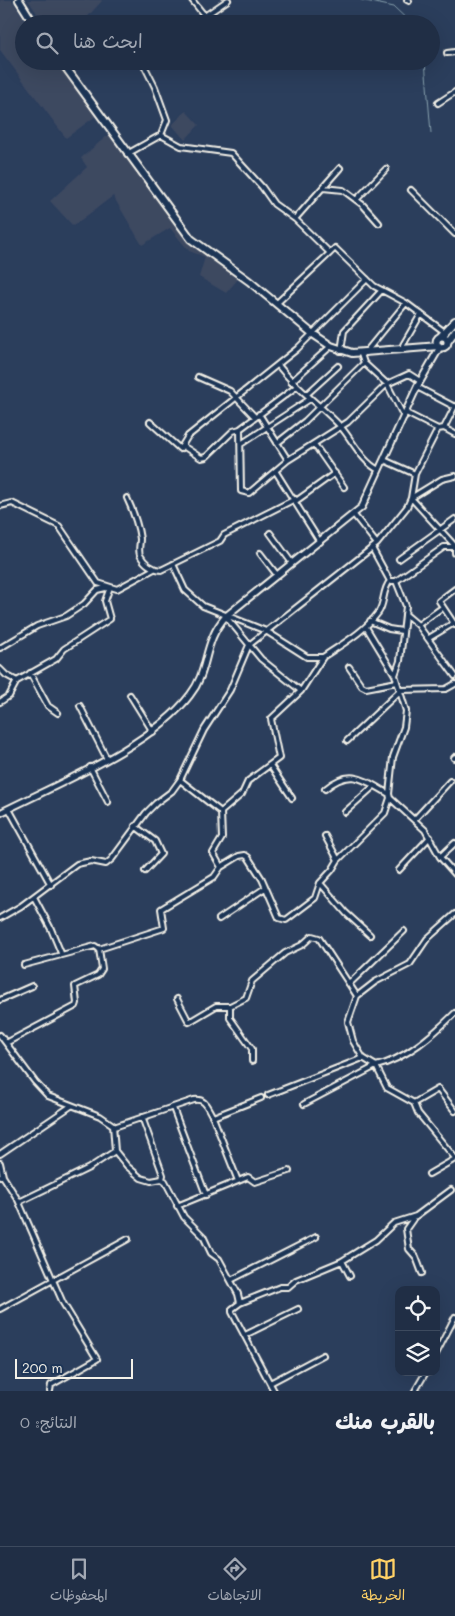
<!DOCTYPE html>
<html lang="ar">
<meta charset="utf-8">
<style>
:root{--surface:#202e45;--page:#2d3a50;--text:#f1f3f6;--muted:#a2a8b3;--line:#3d4a5e;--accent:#ffd166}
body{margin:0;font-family:Mali,"Playpen Sans Arabic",sans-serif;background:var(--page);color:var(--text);direction:rtl}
.controls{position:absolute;right:15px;bottom:15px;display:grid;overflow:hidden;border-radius:10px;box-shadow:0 5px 20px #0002}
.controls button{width:45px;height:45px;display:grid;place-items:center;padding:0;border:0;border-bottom:1px solid var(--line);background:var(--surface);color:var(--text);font:25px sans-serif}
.scale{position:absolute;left:15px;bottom:12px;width:118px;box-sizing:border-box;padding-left:5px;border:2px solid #f4f1e8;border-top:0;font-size:14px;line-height:18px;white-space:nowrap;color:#f4f1e8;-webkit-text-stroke:4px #1d3557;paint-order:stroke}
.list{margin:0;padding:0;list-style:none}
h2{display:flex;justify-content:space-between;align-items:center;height:65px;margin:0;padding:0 20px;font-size:21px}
h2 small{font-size:16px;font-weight:400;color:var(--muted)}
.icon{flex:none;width:28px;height:28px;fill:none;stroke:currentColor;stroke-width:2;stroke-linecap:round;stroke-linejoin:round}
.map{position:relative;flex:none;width:455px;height:1391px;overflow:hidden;direction:ltr}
.search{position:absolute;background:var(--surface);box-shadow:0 5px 20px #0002;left:15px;right:15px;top:15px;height:55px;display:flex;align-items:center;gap:12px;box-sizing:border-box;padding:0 18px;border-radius:28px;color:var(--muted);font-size:19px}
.sheet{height:155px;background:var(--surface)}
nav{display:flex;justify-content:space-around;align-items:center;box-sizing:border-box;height:70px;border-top:1px solid var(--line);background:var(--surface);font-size:14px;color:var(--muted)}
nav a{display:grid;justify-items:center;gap:2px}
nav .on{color:var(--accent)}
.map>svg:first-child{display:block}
.built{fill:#3c4861}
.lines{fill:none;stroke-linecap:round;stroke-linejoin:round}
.stream{stroke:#87a0ad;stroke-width:1}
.minor-casing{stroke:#f4f1e8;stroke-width:8}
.tertiary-casing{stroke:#f4f1e8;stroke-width:9}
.primary-casing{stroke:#f4f1e8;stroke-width:10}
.minor{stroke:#1d3557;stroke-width:4}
.tertiary{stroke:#1d3557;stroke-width:5}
.primary{stroke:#1d3557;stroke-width:6}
</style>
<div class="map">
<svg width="455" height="1391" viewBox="0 0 455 1391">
<rect width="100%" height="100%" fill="#2b3e5c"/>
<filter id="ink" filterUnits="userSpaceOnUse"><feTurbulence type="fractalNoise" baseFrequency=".02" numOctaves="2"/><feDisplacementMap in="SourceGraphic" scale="10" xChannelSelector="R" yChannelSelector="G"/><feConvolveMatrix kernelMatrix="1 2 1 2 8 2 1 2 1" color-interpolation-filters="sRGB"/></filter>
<g filter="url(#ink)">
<!-- built -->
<path class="built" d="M 0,0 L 12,0 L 27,24 L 24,24 L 24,61 L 55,61 L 96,116 L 66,138 L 0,50 Z
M 28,0 L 101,0 L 102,1 L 81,24 L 44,24 Z
M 186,111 L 199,125 L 185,140 L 172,125 Z
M 109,134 L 192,244 L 239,278 L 226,293 L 199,277 L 205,257 L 189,251 L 170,228 L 142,245 L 113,196 L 73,226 L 50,201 L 87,167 L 81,158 Z"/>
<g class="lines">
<!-- stream -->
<path class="stream" d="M 361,0 L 394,7 L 412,24
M 425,61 L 431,133"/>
<defs>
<path id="minor" d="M 192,0 L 204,15
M 407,0 L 409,1
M 193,24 L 228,0
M 447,53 L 455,52
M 438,103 L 455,92
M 161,135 L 181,146 L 231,153 L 262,187 L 274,204 L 295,219 L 330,253 L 277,303
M 127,154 L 161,135 L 167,120 L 155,87 L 145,67 L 148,61
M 323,188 L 343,190 L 363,205 L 379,223
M 411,190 L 455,234
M 356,200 L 386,169
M 295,219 L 340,168
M 330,253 L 335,248 L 374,286 L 406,303 L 446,333
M 403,349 L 403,345 L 421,314
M 341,351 L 344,331 L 382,290
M 365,353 L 406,303
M 361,354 L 364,363 L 387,384 L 404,417
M 278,365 C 296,389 321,405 341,427 C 353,441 362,462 379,470
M 198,377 L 230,391 L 255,417
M 291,382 L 331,346
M 296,387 L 240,429 L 241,491 L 249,493 L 288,460 L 348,422 L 387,384 L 409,374 L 420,381
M 417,387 L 455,407
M 307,394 L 338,366
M 406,413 L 438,429
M 259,414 L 288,460
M 150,422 L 180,449 L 188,436 L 297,349 L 367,279
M 444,428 L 455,434
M 277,443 L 305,421 L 364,363
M 241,444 L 310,399
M 314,444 L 344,487
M 183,446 L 201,458 L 206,457 L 233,431 L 240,429
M 384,460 L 415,474
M 276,472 L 320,542
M 455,476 L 442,479 L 411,498 L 455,546
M 127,498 C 133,511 138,524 140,539 C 140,544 138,550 140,555 C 144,563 152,569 161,570 L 220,541 L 224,535 L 295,499
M 296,501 L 335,473
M 0,506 L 12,503 L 59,526 L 98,583 L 117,589 L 154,569
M 354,515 L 377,544
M 270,533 L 292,563
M 372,548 L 390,581
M 455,550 L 455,553
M 260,553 L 277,575
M 399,559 L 455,519
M 173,564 L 185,590 L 203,606 L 266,631 L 307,657 L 323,657 C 342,644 364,632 378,613 C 385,604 382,590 390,581 L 396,581 L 444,547 L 455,547
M 396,581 L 406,606 L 400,661 L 395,675 L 406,711 L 404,727 L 393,757 L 389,794 L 390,798 L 425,830 L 440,857 L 455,874
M 455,589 L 439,601 L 455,625
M 405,614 L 418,625 L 455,676
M 227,618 L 261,659 L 301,691
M 370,621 L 389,629 L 402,631
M 418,625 L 443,607
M 366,627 L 395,675
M 429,638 L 454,623
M 0,648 L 37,626 L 66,616 L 84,604 L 97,590 L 110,587 L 105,601 L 110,619 L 64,649 L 56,659 L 17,681 L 9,696 L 0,702
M 349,667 L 362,686 L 366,688 L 397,682
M 0,669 L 6,675 L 17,681
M 30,673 L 48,706 L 58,713
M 130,695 L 153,732
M 80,706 L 107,759
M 347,741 L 401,690 L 446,689 L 455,684
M 454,758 L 455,757
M 270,765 L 292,798
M 90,767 L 108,802
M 180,780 L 221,812
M 325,789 C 351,767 364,780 389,794
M 9,809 L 51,885
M 345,812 L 374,786
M 414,820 L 450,781
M 135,826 L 155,841 L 161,854 L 145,871
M 325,836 L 338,860
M 440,857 L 455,843
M 221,867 L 213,853 L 222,838 L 221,812 L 242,794 L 248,781 L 279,758 L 271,719 L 301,691 L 323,657
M 399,870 L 430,837
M 320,883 L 346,913 L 370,935
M 34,897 L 51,929 L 61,953
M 0,918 L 21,906 L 77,864 L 91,861 L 106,864 L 112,859 L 146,813 L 156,803 L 172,791 L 180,780 L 204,730 L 230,690 L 249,645 L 377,544 L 407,507 L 411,498 L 415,474 L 438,429 L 444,428 L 455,406
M 219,919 L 265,888
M 24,965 L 95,946 L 99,949
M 349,984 L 404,931
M 357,996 L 375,982 L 410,964 L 427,939 L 455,914
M 177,999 L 189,1022 L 216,1006 L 230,1006 L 246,998 L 252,981 L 285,953 L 302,945 L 312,936 L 319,938 L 357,996 L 348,1022 L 353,1041 L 363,1058 L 376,1066 L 387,1088 L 414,1103 L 418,1113 L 455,1158
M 0,1000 L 32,986
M 230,1006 L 230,1018 L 252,1049 L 252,1061
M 0,1035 L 35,1082 L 48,1096 L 100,1116 L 113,1125 L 115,1151 L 127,1166 L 141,1178 L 151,1181 L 162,1179 L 165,1181 L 184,1217 L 203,1236 L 211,1253 L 219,1259 L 238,1294 L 240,1303 L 232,1309 L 232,1312 L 274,1391
M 6,1043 L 76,1006 L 77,1003 L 75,986 L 98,975 L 102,969 L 99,949 L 164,928 L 161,909 L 214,877 L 221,867 L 239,856 L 245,855 L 248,857 L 262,879 L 279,918 L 286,920 L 315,898 L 320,883 L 332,870 L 338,860 L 385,813 L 390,798
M 268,1095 L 363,1058
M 414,1103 L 438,1089 L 455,1111
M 304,1104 L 376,1066 C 406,1059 434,1034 455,1013
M 173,1108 L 206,1195
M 142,1117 L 163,1175 L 162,1179
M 213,1117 L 238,1181
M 114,1127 L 194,1100 C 206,1098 207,1108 213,1117 L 261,1098
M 0,1154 L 71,1106
M 0,1163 L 3,1176
M 429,1174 L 455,1159
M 0,1176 L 3,1176 L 18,1200 L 21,1201 L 89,1168 L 115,1151
M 18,1200 L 63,1303 L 97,1359 L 51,1385 L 50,1391
M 177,1206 L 248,1177 L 255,1182 L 289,1171
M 413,1219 L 406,1229 L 409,1249 L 416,1257 L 422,1273
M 342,1261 L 376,1240 L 394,1223 L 416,1216 L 451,1190
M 231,1280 L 316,1237
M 240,1303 L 280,1287 L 288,1287 L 296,1280 L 342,1261 L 350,1276
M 0,1309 L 128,1239
M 245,1335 L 298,1309
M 436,1354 L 455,1317
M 270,1383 L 323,1355
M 415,1391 L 426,1372"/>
<path id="tertiary" d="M 0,813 C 57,784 152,746 190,695 C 210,670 202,643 226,616 L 362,507 L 417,387 L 440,347"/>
<path id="primary" d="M 19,0 L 34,24
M 61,61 L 191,239 L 249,281 L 313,334 L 331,346 L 352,353 L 439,346
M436.5 342a5.5 5.5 0 1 1 11 0a5.5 5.5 0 1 1-11 0Z
M 440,337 L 455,321
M 448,341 L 455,331"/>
</defs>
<!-- minor casing -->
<use href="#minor" class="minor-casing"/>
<!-- tertiary casing -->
<use href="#tertiary" class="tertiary-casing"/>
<!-- primary casing -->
<use href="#primary" class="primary-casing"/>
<!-- minor -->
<use href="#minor" class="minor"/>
<!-- tertiary -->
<use href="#tertiary" class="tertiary"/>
<!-- primary -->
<use href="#primary" class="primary"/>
</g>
</g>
</svg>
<div class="controls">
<button><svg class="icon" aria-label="locate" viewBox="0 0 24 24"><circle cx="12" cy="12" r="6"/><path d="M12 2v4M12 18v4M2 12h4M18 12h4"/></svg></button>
<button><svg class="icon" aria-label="layers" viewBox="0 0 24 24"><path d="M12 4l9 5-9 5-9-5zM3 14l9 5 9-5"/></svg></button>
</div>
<div class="scale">200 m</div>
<div class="search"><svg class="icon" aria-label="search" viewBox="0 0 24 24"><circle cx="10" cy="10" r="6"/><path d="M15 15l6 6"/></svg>ابحث هنا</div>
</div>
<section class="sheet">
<h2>بالقرب منك<small>النتائج: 0</small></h2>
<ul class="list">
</ul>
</section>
<nav>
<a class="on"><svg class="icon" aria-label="map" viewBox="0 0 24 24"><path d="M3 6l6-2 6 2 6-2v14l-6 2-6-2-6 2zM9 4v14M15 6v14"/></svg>الخريطة</a>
<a><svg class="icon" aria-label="directions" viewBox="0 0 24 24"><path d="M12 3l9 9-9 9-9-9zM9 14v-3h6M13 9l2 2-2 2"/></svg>الاتجاهات</a>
<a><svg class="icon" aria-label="saved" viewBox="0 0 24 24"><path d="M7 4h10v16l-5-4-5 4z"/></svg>المحفوظات</a>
</nav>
